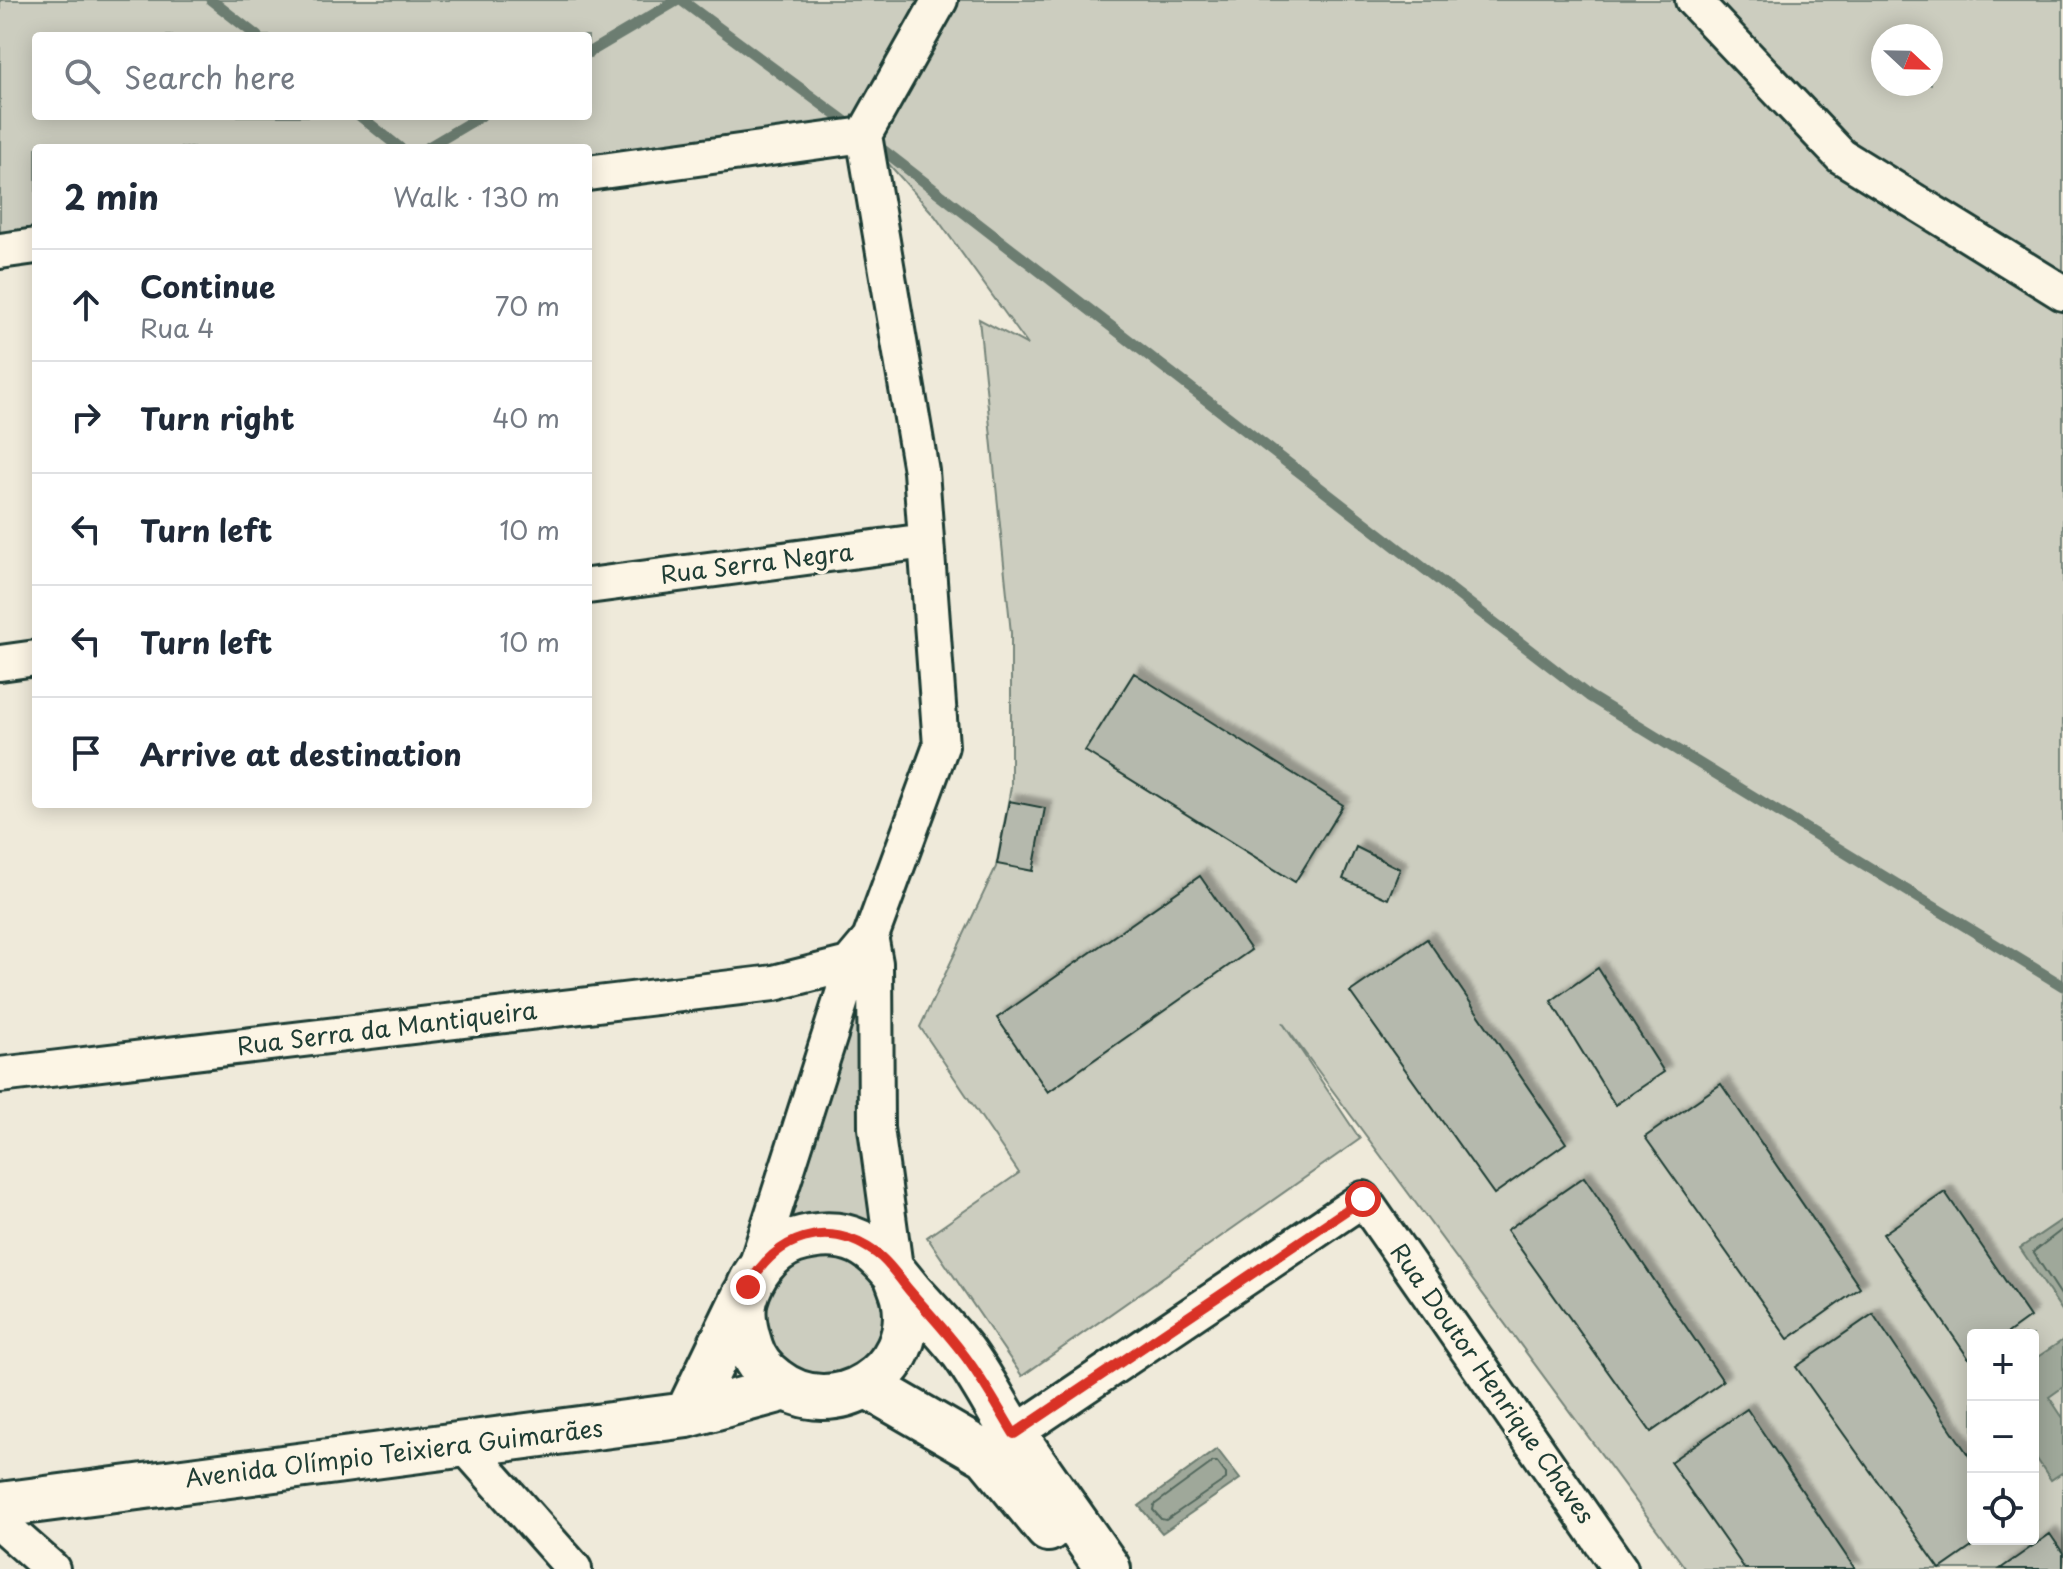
<!DOCTYPE html>
<meta charset="utf-8">
<style>
:root{--surface:#fff;--page:#f2f2f3;--text:#1f2937;--muted:#747a83;--line:#e0e1e3}
body{margin:0;font-family:"Playpen Sans",sans-serif;background:var(--page);color:var(--text)}
.controls{position:absolute;right:24px;bottom:24px;display:grid;overflow:hidden;border-radius:8px;box-shadow:0 4px 20px #0003}
.controls button{width:72px;height:72px;display:grid;place-items:center;padding:0;border:0;border-bottom:2px solid var(--line);background:var(--surface);color:var(--text);font:40px sans-serif}
.compass{position:absolute;left:1871px;top:24px;width:72px;height:72px;border-radius:50%;background:var(--surface);box-shadow:0 4px 20px #0003;rotate:112deg}
.stop{position:absolute;width:24px;height:24px;margin:-18px;border:6px solid #d93025;border-radius:50%;background:#fff}
.stop.end{background:#d93025;border-color:#fff;box-shadow:0 2px 8px #0008}
.list{margin:0;padding:0;list-style:none}
h2{display:flex;justify-content:space-between;align-items:center;height:104px;margin:0;padding:0 32px;font-size:34px}
h2 small{font-size:26px;font-weight:400;color:var(--muted)}
.list li{display:grid;grid-template-columns:52px 1fr auto;gap:24px;align-items:center;box-sizing:border-box;height:112px;padding:0 32px;border-top:2px solid var(--line)}
.list b{display:block;font-size:30px;white-space:nowrap}
.list p{margin:0;font-size:26px;white-space:nowrap;color:var(--muted)}
.list em{font-size:26px;font-style:normal;color:var(--muted)}
.icon{flex:none;width:44px;height:44px;fill:none;stroke:currentColor;stroke-width:2;stroke-linecap:round;stroke-linejoin:round}
.map{position:relative;flex:none;width:2063px;height:1569px;overflow:hidden}
.search{position:absolute;background:var(--surface);box-shadow:0 4px 20px #0003;left:32px;top:32px;width:560px;height:88px;display:flex;align-items:center;gap:20px;box-sizing:border-box;padding:0 28px;border-radius:8px;color:var(--muted);font-size:30px}
.panel{position:absolute;background:var(--surface);box-shadow:0 4px 20px #0003;left:32px;top:144px;width:560px;height:664px;border-radius:8px}
.map>svg:first-child{display:block}
.green{fill:#cccdbf;stroke:#76857a;stroke-width:2;fill-rule:evenodd}
.water{fill:#9fa89a;stroke:#6c7d71;stroke-width:2}
.lines{fill:none;stroke-linecap:round;stroke-linejoin:round}
.shore{stroke:#52685d;stroke-width:2}
.stream{stroke:#6c7d71;stroke-width:11}
.building{fill:#b5b9ad;stroke:#1f3d34;stroke-width:2;filter:url(#shadow)}
.minor-casing{stroke:#1f3d34;stroke-width:40}
.tertiary-casing{stroke:#1f3d34;stroke-width:50}
.minor{stroke:#fcf5e5;stroke-width:34}
.tertiary{stroke:#fcf5e5;stroke-width:44}
.route{stroke:#d93025;stroke-width:10}
.labels{text-anchor:middle;stroke-width:7;stroke-linejoin:round;paint-order:stroke}
.street-label{font-size:24px;fill:#1f3d34;stroke:#fcf5e5}
</style>
<div class="map">
<svg width="2063" height="1569" viewBox="0 0 2063 1569">
<defs>
<filter id="shadow"><feDropShadow dx="7" dy="-7" stdDeviation="2" flood-color="#0004"/></filter>
</defs>
<rect width="100%" height="100%" fill="#efeada"/>
<filter id="ink" filterUnits="userSpaceOnUse"><feTurbulence type="fractalNoise" baseFrequency=".0125" numOctaves="2"/><feDisplacementMap in="SourceGraphic" scale="16" xChannelSelector="R" yChannelSelector="G"/><feConvolveMatrix kernelMatrix="1 2 1 2 8 2 1 2 1" color-interpolation-filters="sRGB"/></filter>
<g filter="url(#ink)">
<!-- green -->
<path class="green" d="M 0,0 L 2063,0 L 2063,1569 L 1686,1569 L 1282,1022 L 1360,1139 L 1022,1376 L 927,1237 L 1019,1173 L 920,1027 L 996,867 L 1011,787 L 1011,633 L 979,319 L 1028,345 L 935,216 L 863,135 L 588,173 L 588,148 L 36,148 L 36,246 L 0,251 ZM 36,36 L 588,36 L 588,116 L 36,116 ZM 1883,36 L 1931,36 L 1931,84 L 1883,84 ZM 1973,1335 L 2033,1335 L 2033,1539 L 1973,1539 Z
M 864,995 L 881,1245 L 789,1235 L 783,1213 L 838,1046 Z
M 797,1247 L 882,1268 L 890,1345 L 836,1390 L 759,1351 L 761,1280 Z"/>
<!-- water -->
<path class="water" d="M 2063,1219 L 2063,1312 L 2020,1248 Z
M 2063,1340 L 2063,1387 L 2049,1397 L 2063,1418 L 2063,1472 L 2051,1480 L 2033,1453 L 2033,1360 Z
M 1217,1449 L 1240,1479 L 1162,1533 L 1139,1506 Z"/>
<g class="lines">
<!-- shore -->
<path class="shore" d="M 2063,1229 L 2033,1252 L 2063,1298
M 1213,1462 L 1217,1462 L 1226,1474 L 1226,1479 L 1166,1520 L 1161,1519 L 1153,1510 L 1154,1505 Z"/>
<!-- stream -->
<path class="stream" d="M 211,0 L 257,36
M 681,0 L 854,128
M 588,53 L 678,0
M 360,116 L 400,148
M 874,143 L 1589,696 L 2063,986
M 427,148 L 481,116"/>
</g>
<!-- building -->
<path class="building" d="M 1134,673 L 1343,805 L 1295,882 L 1085,751 Z
M 1009,801 L 1045,808 L 1033,871 L 997,864 Z
M 1356,847 L 1400,869 L 1388,899 L 1343,879 Z
M 1200,876 L 1251,950 L 1048,1092 L 997,1018 Z
M 1427,939 L 1566,1143 L 1494,1194 L 1350,992 Z
M 1598,968 L 1664,1072 L 1615,1105 L 1551,1001 Z
M 1721,1084 L 1860,1288 L 1788,1339 L 1645,1137 Z
M 1584,1177 L 1723,1381 L 1651,1432 L 1507,1230 Z
M 1945,1192 L 2030,1317 L 2005,1335 L 1973,1335 L 1973,1357 L 1969,1359 L 1883,1234 Z
M 1873,1314 L 1973,1462 L 1973,1539 L 1983,1539 L 1940,1569 L 1796,1367 Z
M 1747,1409 L 1855,1569 L 1745,1569 L 1670,1462 Z
M 2050,1534 L 2063,1553 L 2063,1569 L 2000,1569 Z"/>
<g class="lines">
<defs>
<path id="minor" d="M 1693,0 L 1841,156 L 2063,293
M 588,173 L 864,135
M 0,251 L 36,246
M 588,586 L 926,541
M 0,663 L 36,658
M 871,941 L 875,963 L 876,1128 L 896,1275
M 0,1075 L 774,983 L 849,964 L 868,963
M 754,1273 L 843,994 L 849,964 L 870,939 L 941,746 L 921,471 L 864,135 L 940,0
M 1014,1434 L 1363,1199 L 1620,1569
M 464,1445 L 574,1569
M 0,1523 L 52,1569"/>
<path id="tertiary" d="M 896,1275 C 899,1283 902,1290 904,1298 C 920,1372 833,1426 775,1380 C 764,1372 754,1360 750,1346 C 745,1331 741,1315 745,1299 C 752,1274 769,1250 794,1241 C 816,1234 838,1232 859,1242 C 881,1253 895,1274 911,1293 C 928,1312 947,1331 963,1352 C 982,1378 997,1408 1014,1434 C 1045,1480 1077,1524 1108,1569
M 868,1386 L 987,1455 L 1048,1529
M 687,1415 L 745,1295
M 0,1505 L 687,1415 L 786,1388"/>
</defs>
<!-- minor casing -->
<use href="#minor" class="minor-casing"/>
<!-- tertiary casing -->
<use href="#tertiary" class="tertiary-casing"/>
<!-- minor -->
<use href="#minor" class="minor"/>
<!-- tertiary -->
<use href="#tertiary" class="tertiary"/>
</g>
</g>
<g class="lines" filter="url(#ink)">
<!-- route -->
<path class="route" d="M 748,1287 C 775,1236 828,1218 876,1253 C 889,1262 899,1278 909,1290 C 926,1310 945,1330 961,1351 C 981,1376 997,1406 1014,1434 L 1363,1199"/>
</g>
<g class="labels">
<!-- street labels -->
<g class="street-label">
<text transform="translate(757 564) rotate(-7)" y="8">Rua Serra Negra</text>
<text transform="translate(387 1029) rotate(-7)" y="8">Rua Serra da Mantiqueira</text>
<text transform="translate(1492 1384) rotate(55)" y="8">Rua Doutor Henrique Chaves</text>
<text transform="translate(394 1454) rotate(-7)" y="8">Avenida Olímpio Teixiera Guimarães</text>
</g>
</g>
</svg>
<div class="controls">
<button>+</button>
<button>−</button>
<button><svg class="icon" aria-label="locate" viewBox="0 0 24 24"><circle cx="12" cy="12" r="6"/><path d="M12 2v4M12 18v4M2 12h4M18 12h4"/></svg></button>
</div>
<svg class="compass" viewBox="-18 -18 36 36"><path d="M0-13l5 13h-10z" fill="#e53935"/><path d="M0 13l5-13h-10z" fill="#747a83"/></svg>
<div class="stop" style="left:1363px;top:1199px"></div>
<div class="stop end" style="left:748px;top:1287px"></div>
<div class="search"><svg class="icon" aria-label="search" viewBox="0 0 24 24"><circle cx="10" cy="10" r="6"/><path d="M15 15l6 6"/></svg>Search here</div>
<section class="panel">
<h2>2 min<small>Walk · 130 m</small></h2>
<ul class="list">
<li><svg class="icon" aria-label="ahead" viewBox="0 0 24 24"><path d="M12 20V5M6 11l6-6 6 6"/></svg><div><b>Continue</b><p>Rua 4</p></div><em>70 m</em></li>
<li><svg class="icon" aria-label="right" viewBox="0 0 24 24"><path d="M7 20v-9h11M14 6l5 5-5 5"/></svg><div><b>Turn right</b></div><em>40 m</em></li>
<li><svg class="icon" aria-label="left" viewBox="0 0 24 24"><path d="M17 20v-9H6M10 6l-5 5 5 5"/></svg><div><b>Turn left</b></div><em>10 m</em></li>
<li><svg class="icon" aria-label="left" viewBox="0 0 24 24"><path d="M17 20v-9H6M10 6l-5 5 5 5"/></svg><div><b>Turn left</b></div><em>10 m</em></li>
<li><svg class="icon" aria-label="arrive" viewBox="0 0 24 24"><path d="M6 21V4h12l-3 4 3 4H6"/></svg><div><b>Arrive at destination</b></div></li>
</ul>
</section>
</div>
